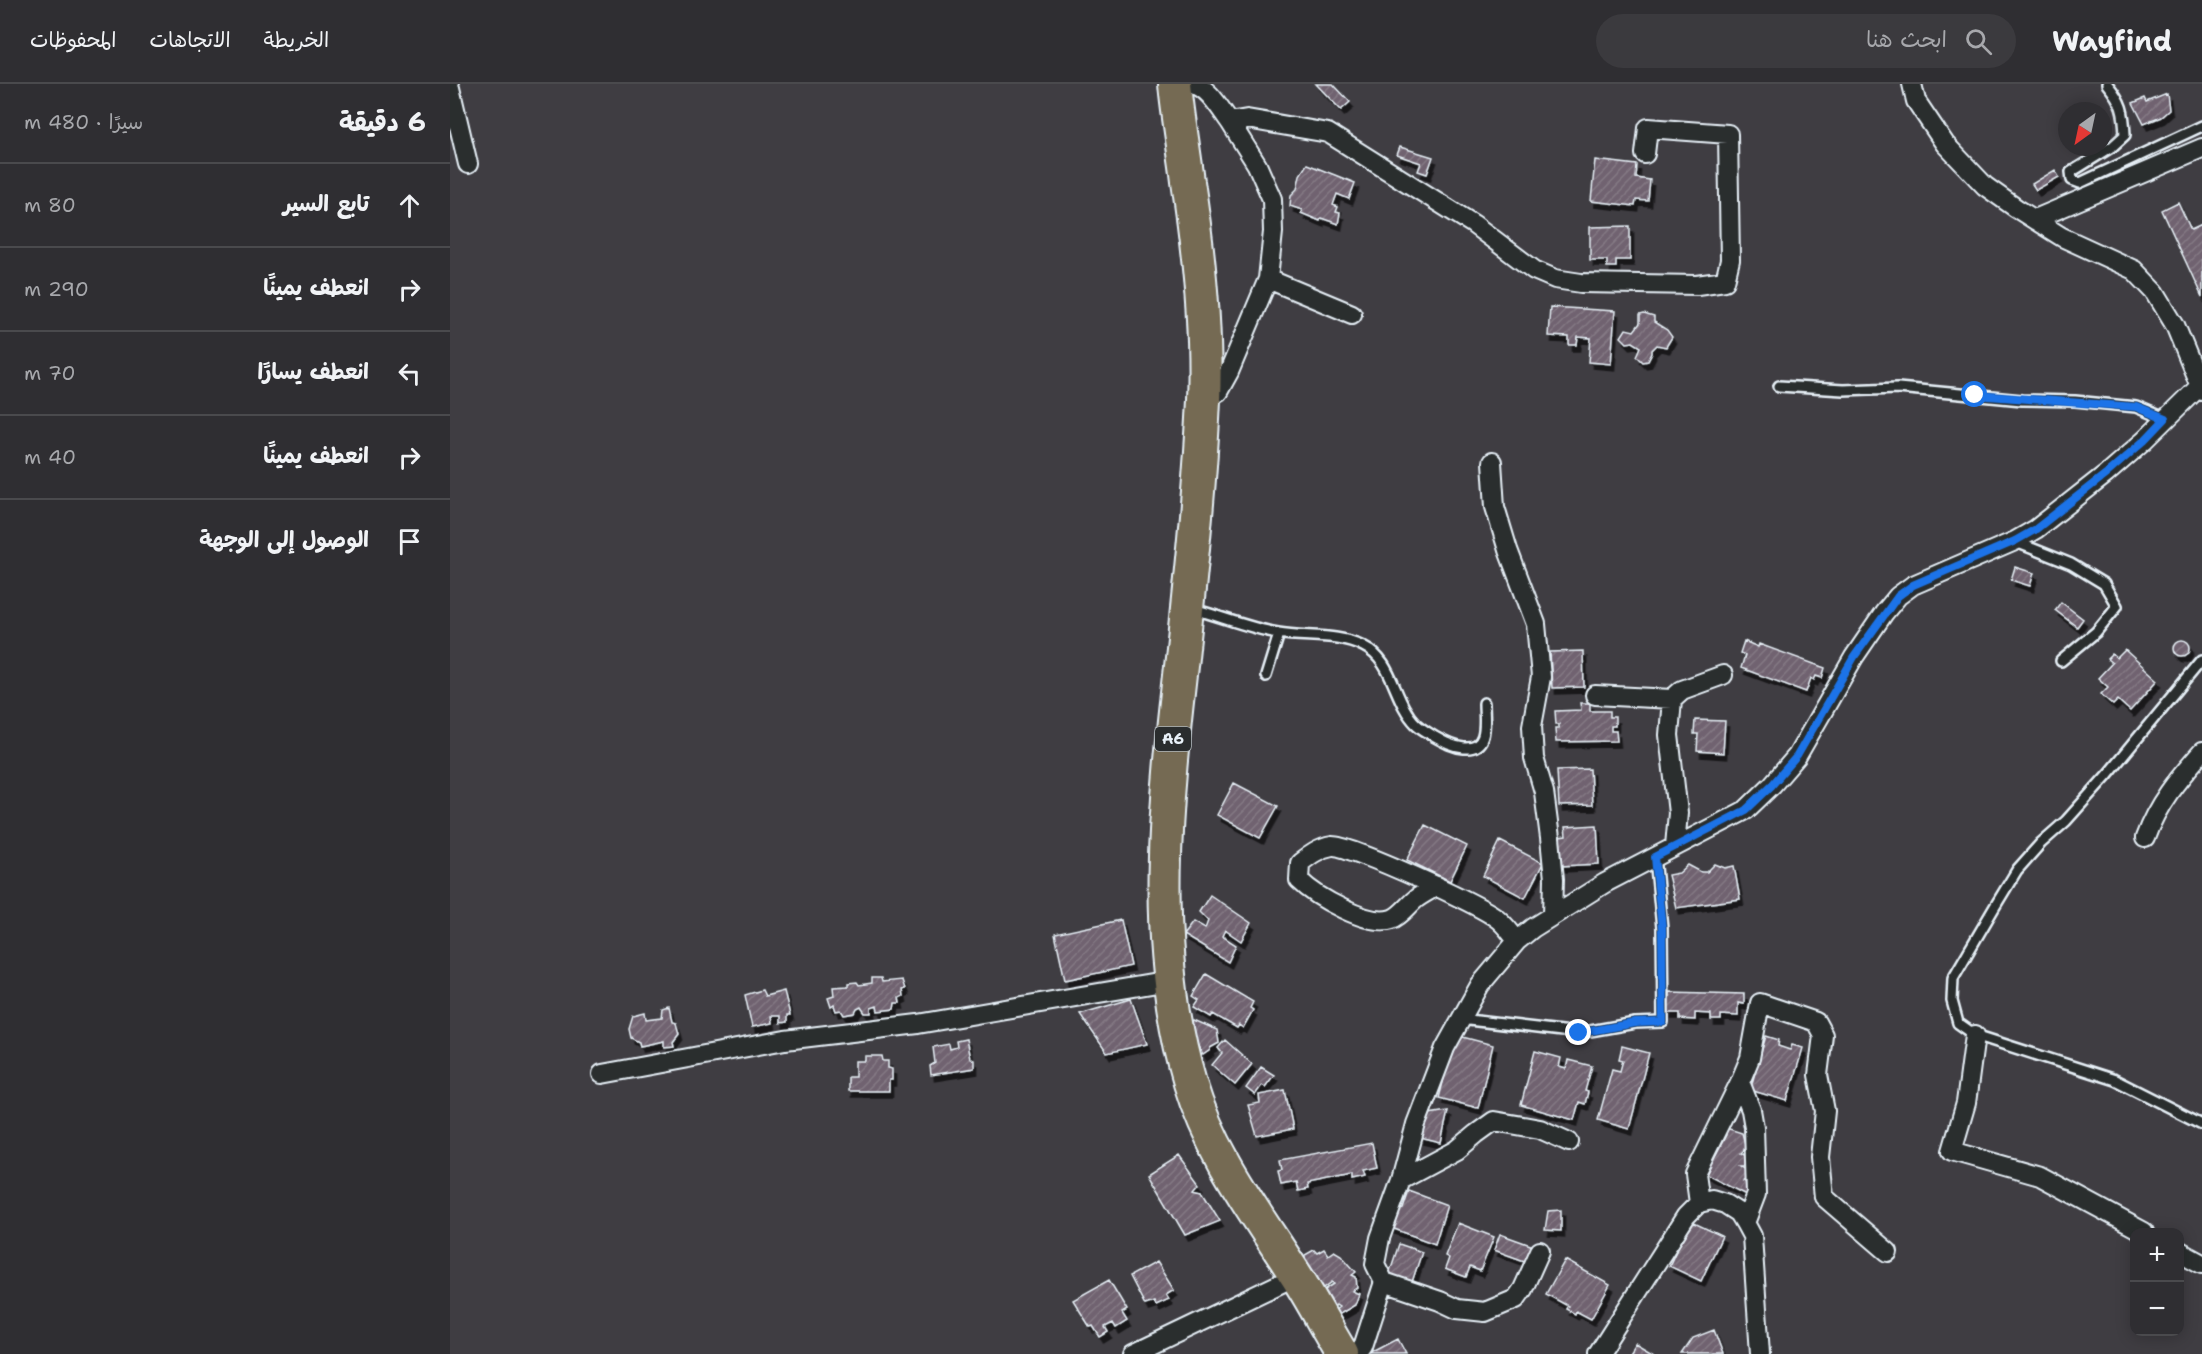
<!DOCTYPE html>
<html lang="ar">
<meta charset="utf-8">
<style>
:root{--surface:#2f2e32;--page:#3b3a3e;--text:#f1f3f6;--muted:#a7a8ac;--line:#4a4a4d}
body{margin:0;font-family:"Shantell Sans","Playpen Sans Arabic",sans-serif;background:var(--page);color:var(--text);direction:rtl}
.controls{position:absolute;right:18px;bottom:18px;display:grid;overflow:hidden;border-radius:12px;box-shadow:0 3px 15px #0003}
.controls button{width:54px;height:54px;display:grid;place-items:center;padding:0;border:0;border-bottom:2px solid var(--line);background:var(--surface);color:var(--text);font:30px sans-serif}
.compass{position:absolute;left:1608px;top:18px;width:54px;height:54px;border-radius:50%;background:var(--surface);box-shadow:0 3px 15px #0003;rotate:213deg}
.stop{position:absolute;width:18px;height:18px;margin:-14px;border:4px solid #1a73e8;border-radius:50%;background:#fff}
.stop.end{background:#1a73e8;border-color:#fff;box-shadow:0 2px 6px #0008}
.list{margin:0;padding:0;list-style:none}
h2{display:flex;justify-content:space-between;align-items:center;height:78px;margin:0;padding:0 24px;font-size:26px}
h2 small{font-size:20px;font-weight:400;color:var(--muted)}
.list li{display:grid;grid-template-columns:39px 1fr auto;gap:18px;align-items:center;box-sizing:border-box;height:84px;padding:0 24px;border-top:2px solid var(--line)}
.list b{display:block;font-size:22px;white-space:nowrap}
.list em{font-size:20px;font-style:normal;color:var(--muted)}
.icon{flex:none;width:33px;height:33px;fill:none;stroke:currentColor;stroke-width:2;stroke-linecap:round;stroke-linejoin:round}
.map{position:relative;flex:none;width:1752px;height:1270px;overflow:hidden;direction:ltr}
header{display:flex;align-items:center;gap:36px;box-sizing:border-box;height:84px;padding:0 30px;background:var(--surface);border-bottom:2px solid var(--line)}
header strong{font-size:28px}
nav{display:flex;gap:33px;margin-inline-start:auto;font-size:21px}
.search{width:420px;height:54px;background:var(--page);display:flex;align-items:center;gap:15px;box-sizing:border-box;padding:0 21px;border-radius:33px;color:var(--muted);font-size:22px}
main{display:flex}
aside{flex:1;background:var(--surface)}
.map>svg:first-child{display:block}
.building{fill:url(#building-hatch);stroke:#e8f1f8;stroke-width:1.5;filter:url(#shadow)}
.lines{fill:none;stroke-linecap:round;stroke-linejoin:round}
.service-casing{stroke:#e8f1f8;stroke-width:14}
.minor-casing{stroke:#e8f1f8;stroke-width:22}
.trunk-casing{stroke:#e8f1f8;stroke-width:36}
.service{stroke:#2a2d2e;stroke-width:9}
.minor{stroke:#2a2d2e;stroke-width:18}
.trunk{stroke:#746b52;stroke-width:32}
.route{stroke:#1a73e8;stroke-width:8}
.labels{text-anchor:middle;stroke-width:4.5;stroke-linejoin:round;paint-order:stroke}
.shield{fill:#2a2d2e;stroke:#afb6bb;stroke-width:1.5}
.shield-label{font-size:15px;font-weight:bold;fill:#e8f1f8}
</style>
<header>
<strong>Wayfind</strong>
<div class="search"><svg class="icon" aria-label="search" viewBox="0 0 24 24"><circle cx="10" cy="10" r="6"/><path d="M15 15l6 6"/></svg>ابحث هنا</div>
<nav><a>الخريطة</a><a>الاتجاهات</a><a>المحفوظات</a></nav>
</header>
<main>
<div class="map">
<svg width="1752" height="1270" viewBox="0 0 1752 1270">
<defs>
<pattern id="building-hatch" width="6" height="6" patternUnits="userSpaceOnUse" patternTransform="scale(1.5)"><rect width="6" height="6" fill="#6f626f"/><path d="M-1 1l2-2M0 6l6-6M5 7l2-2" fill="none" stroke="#847984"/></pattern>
<filter id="shadow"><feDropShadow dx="3.5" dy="6" stdDeviation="0" flood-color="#0009"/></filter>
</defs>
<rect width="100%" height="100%" fill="#3f3d42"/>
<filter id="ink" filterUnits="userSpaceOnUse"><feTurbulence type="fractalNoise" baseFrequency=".0167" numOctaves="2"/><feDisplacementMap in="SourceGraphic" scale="12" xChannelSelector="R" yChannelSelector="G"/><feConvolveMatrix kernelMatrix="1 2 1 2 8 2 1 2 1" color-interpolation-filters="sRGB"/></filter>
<g filter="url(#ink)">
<!-- building -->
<path class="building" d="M 866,0 L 883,0 L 900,18 L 891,26 Z
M 1717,10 L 1719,26 L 1711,33 L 1694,40 L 1683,19 L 1695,14 L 1697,18 Z
M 950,63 L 983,73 L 977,90 L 968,87 L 971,79 L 947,71 Z
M 1145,76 L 1187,81 L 1186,94 L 1200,96 L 1198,117 L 1186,116 L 1185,122 L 1141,117 Z
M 857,80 L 905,99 L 899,115 L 887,110 L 883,121 L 888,123 L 886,128 L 890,129 L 888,140 L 871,134 L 870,137 L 851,129 L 852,126 L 840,122 L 841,111 L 847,105 L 850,91 Z
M 1605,86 L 1609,93 L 1586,106 L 1582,100 Z
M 1728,118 L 1741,146 L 1752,141 L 1752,213 L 1712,126 Z
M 1180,142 L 1180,176 L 1166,176 L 1166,183 L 1157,183 L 1157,176 L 1140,176 L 1140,143 Z
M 1100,223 L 1165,227 L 1161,280 L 1139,278 L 1141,254 L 1128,253 L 1127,261 L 1119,261 L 1119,253 L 1098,252 Z
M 1194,230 L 1204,233 L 1204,238 L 1217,246 L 1222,253 L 1216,263 L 1207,261 L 1202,266 L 1202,269 L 1198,277 L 1193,278 L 1187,272 L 1191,263 L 1183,258 L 1177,259 L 1171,253 L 1176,245 L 1184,247 L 1190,239 L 1190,231 Z
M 1565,483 L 1584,489 L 1580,502 L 1561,496 Z
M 1611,518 L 1633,535 L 1627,543 L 1605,526 Z
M1724 564a8 8 0 1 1 16 0a8 8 0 1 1-16 0Z
M 1294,557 L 1308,563 L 1309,560 L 1375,584 L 1372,594 L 1366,592 L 1364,596 L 1361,594 L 1356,608 L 1291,584 L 1295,571 L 1290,569 Z
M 1675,566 L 1708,596 L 1680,627 L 1668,616 L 1663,621 L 1651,610 L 1658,603 L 1648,594 L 1662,579 L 1657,575 L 1662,570 L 1667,574 Z
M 1133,567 L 1134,603 L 1102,604 L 1100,568 Z
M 1130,619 L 1140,619 L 1140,627 L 1160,627 L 1160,633 L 1165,633 L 1165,642 L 1161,642 L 1161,647 L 1166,647 L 1167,657 L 1106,658 L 1105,644 L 1109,644 L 1109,640 L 1106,640 L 1105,627 L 1131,626 Z
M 1245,636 L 1275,637 L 1273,669 L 1247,667 L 1248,650 L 1244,650 Z
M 1140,685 L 1142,721 L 1109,722 L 1107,686 Z
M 784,699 L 828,722 L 810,754 L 767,731 Z
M 975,741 L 1017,762 L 1000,797 L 957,776 Z
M 1147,741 L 1149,780 L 1111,782 L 1109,753 L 1116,752 L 1115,743 Z
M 1050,757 L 1093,779 L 1075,814 L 1033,792 Z
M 1265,780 L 1275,784 L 1284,782 L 1290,815 L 1226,824 L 1218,791 L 1229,789 L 1238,781 L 1251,788 L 1257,788 Z
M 760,811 L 801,839 L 791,857 L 775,846 L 772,852 L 786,861 L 778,878 L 733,851 L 743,838 L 755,845 L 758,837 L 749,828 Z
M 671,836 L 681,882 L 615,896 L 605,850 Z
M 756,890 L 803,918 L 800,924 L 803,926 L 793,944 L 789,941 L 787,944 L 763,930 L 761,933 L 744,923 L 749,916 L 743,912 Z
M 422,894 L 431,894 L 432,898 L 452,896 L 455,905 L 452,906 L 453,912 L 449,914 L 450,919 L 445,919 L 444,925 L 428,927 L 427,922 L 421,924 L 421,929 L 415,929 L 411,923 L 407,925 L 405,929 L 394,931 L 391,926 L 386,927 L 384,921 L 381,923 L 378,914 L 384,912 L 383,903 L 398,902 L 398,899 L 407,898 L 409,901 L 422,899 Z
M 312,906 L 315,912 L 334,907 L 340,931 L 337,931 L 337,938 L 330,939 L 330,932 L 321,932 L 322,939 L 302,943 L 295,911 Z
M 1219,908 L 1294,910 L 1294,920 L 1288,919 L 1288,932 L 1271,931 L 1271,936 L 1261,936 L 1261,930 L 1245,929 L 1245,936 L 1230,935 L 1230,929 L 1218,929 Z
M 681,915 L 697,960 L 657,969 L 630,930 Z
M 219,924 L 222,938 L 226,939 L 229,950 L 223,958 L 224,962 L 214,963 L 214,957 L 190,962 L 189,958 L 181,954 L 179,945 L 183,932 L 195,929 L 196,936 L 212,934 L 213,926 Z
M 744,936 L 767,946 L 769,959 L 760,964 L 760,966 L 753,971 L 738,944 Z
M 1005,951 L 1043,961 L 1028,1024 L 989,1014 Z
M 1316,952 L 1329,956 L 1328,962 L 1340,966 L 1342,961 L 1353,964 L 1337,1017 L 1300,1006 Z
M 516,955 L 520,975 L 524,976 L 524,984 L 481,991 L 480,982 L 485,979 L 483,963 L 499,960 L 500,965 L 507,963 L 506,957 Z
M 775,956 L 802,980 L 785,1001 L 762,981 L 772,969 L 768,964 Z
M 1172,962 L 1199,969 L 1179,1045 L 1148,1036 L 1162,985 L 1170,987 L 1173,976 L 1169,975 Z
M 1085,967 L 1111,974 L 1109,983 L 1116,985 L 1118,976 L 1142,982 L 1135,1007 L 1138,1008 L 1135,1020 L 1129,1018 L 1124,1036 L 1071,1021 Z
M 415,972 L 432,972 L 433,977 L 438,977 L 438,984 L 442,985 L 442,996 L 439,996 L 439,1007 L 398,1007 L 398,993 L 405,993 L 405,977 L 415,977 Z
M 811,983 L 824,991 L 815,1003 L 812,1001 L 805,1011 L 796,1004 Z
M 835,1006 L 843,1045 L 807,1052 L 798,1021 L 810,1019 L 809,1011 Z
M 998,1027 L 991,1059 L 970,1054 L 979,1030 Z
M 1273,1043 L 1292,1049 L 1296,1064 L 1291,1069 L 1296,1072 L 1296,1082 L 1291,1082 L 1298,1087 L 1299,1093 L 1293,1097 L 1303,1102 L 1298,1112 L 1253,1089 L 1260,1068 L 1266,1070 L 1276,1051 L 1271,1051 Z
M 922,1059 L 927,1084 L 913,1087 L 915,1093 L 902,1096 L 902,1091 L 857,1100 L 858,1105 L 848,1107 L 846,1098 L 831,1101 L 828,1087 L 832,1086 L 830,1076 Z
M 729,1071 L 750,1100 L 745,1106 L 752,1108 L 770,1137 L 735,1151 L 699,1090 Z
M 959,1107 L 997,1121 L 985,1160 L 939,1143 L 948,1126 L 953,1125 Z
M 1111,1126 L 1111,1147 L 1095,1146 L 1098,1127 Z
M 1240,1137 L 1272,1152 L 1251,1197 L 1219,1182 Z
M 1008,1139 L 1044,1153 L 1030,1187 L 1020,1183 L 1016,1193 L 995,1185 L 999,1174 L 995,1172 Z
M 1050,1150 L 1086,1163 L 1080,1179 L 1044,1166 Z
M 949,1160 L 972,1168 L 961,1201 L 938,1193 Z
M 874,1165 L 878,1171 L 884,1167 L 891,1171 L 906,1188 L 902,1191 L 906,1193 L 907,1204 L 902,1207 L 909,1210 L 905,1221 L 888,1231 L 884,1227 L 889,1223 L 886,1221 L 883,1224 L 873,1207 L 884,1200 L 882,1198 L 871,1206 L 848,1175 L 864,1166 L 867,1169 Z
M 1115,1176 L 1160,1201 L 1141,1235 L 1126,1227 L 1125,1230 L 1116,1225 L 1118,1222 L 1096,1210 Z
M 706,1178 L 724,1206 L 716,1211 L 719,1216 L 706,1222 L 704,1218 L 695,1221 L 680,1192 Z
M 659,1196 L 677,1226 L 672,1229 L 677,1237 L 666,1244 L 663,1239 L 655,1243 L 658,1248 L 650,1253 L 643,1242 L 640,1243 L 623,1216 Z
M 1264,1246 L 1273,1270 L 1232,1270 L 1243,1254 Z
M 948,1255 L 956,1270 L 919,1270 Z
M 1185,1259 L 1204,1270 L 1178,1270 Z"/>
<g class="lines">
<defs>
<path id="service" d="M 1657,0 C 1672,18 1674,27 1675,51 L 1663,62 L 1621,88 L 1622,96 L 1630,99 L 1752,42
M 1329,302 L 1393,306 L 1448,304 L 1572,316 L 1625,317 L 1686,323 L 1715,335
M 1566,458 L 1621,480 L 1654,500 L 1667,522 L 1646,548 L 1611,577
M 740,524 C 770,532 798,544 828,549 C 855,554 888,549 913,562 C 944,577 943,617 966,640 C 971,645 979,649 985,653 C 994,658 1003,663 1014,664 C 1040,666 1034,637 1034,619
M 1752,576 L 1658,690 L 1616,737 L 1591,759 L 1567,786 L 1544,824 L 1503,894 L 1502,917 L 1508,939 L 1525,951 L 1665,996 L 1752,1040
M 816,592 L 829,550
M 1010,935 L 1129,949 L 1185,939 L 1213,938 L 1212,844 L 1205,773"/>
<path id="minor" d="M 742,0 C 758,2 771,26 780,38 L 797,35 L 878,49 L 1023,140 L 1084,186 L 1105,195 L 1131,199 L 1247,201 L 1275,197 L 1280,176 L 1278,50 L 1198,44 L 1195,70
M 1462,0 L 1466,17 L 1495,60 L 1535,102 L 1566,124 L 1612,153 L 1684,186 L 1705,208 L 1725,241 L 1752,307
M 0,4 L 18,80
M 1585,135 L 1752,64
M 818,195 L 902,230
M 754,313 L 768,308 L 779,288 L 818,195 L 823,148 L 822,115 L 807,81 L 780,38
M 1042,378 L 1045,423 L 1058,466 L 1086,540 L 1091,593 L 1082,642 L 1084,674 L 1094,708 L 1100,754 L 1104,795 L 1103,831
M 1145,611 L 1222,615
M 1695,754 C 1707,720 1728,695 1752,668
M 1225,762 L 1228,729 L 1219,651 L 1222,615 L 1232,606 L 1273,591
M 987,802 C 980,806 973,810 967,814 C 959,820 951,832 942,835 C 918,843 866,813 849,796 L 850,779 C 859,772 869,764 882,762 C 898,760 1034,822 1049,836 C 1056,842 1062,850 1067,857
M 1525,951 L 1516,1019 L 1502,1067 L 1590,1092 L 1694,1148
M 152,990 L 335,956 L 468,940 L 719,897
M 1290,998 L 1300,974 L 1310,919 L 1366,938 L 1373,951 L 1368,991 L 1375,1027 L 1370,1073 L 1374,1113 L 1438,1168
M 951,1096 L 1007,1066 L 1026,1050 L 1044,1037 L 1090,1045 L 1119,1058
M 1249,1119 L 1245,1090 L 1290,998 L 1301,1026 L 1304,1043 L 1306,1110 L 1295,1139
M 1730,1168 L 1752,1180
M 934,1198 L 990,1217 L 1007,1225 L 1035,1228 L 1066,1215 L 1073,1205 L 1090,1167
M 683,1270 L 846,1192
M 908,1270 L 913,1263 L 934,1198 L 925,1180 L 930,1154 L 951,1096 L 966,1040 L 995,964 L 1030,901 L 1067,857 L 1083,844 L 1155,799 L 1296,726 L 1322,701 L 1347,672 L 1404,573 L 1434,529 L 1448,512 L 1463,501 L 1565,457 L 1586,445 L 1656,390 L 1695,356 L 1752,300
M 1148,1270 L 1236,1132 L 1249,1119 L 1262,1116 L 1275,1120 L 1289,1129 L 1295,1139 L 1302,1152 L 1310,1270"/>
<path id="trunk" d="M 725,0 C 728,33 734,65 738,98 C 749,170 757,243 754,316 C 750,401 741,487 732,573 C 716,714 699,860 740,999 C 761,1070 806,1129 845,1190 C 862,1216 876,1244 892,1270"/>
</defs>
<!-- service casing -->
<use href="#service" class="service-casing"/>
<!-- minor casing -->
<use href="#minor" class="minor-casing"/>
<!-- trunk casing -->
<use href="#trunk" class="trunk-casing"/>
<!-- service -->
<use href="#service" class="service"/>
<!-- minor -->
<use href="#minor" class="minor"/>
<!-- trunk -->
<use href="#trunk" class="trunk"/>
</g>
</g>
<g class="lines" filter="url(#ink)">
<!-- route -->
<path class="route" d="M 1129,949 L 1185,939 L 1213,938 L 1212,844 L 1205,773 L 1296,726 L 1322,701 L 1347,672 L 1404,573 L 1448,512 L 1463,501 L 1565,457 L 1586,445 L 1656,390 L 1695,356 L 1715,335 L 1686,323 L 1525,311"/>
</g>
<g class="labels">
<!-- shield labels -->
<rect class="shield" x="705" y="643" width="36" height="24" rx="4.5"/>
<g class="shield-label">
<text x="723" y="660">A6</text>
</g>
</g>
</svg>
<div class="controls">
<button>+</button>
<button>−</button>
</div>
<svg class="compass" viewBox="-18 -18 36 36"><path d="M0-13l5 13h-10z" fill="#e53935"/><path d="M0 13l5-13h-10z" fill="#a7a8ac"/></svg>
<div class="stop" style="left:1525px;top:311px"></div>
<div class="stop end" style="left:1129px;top:949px"></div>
</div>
<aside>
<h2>6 دقيقة<small>سيرًا · 480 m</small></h2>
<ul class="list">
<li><svg class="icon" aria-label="ahead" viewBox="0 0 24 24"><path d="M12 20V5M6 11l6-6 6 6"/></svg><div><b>تابع السير</b></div><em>80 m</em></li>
<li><svg class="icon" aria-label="right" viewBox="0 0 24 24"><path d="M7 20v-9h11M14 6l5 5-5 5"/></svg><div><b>انعطف يمينًا</b></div><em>290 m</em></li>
<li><svg class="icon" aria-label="left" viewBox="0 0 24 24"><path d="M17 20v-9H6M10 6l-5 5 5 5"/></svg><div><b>انعطف يسارًا</b></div><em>70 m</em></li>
<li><svg class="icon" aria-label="right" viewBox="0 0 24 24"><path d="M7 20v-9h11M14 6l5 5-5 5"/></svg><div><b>انعطف يمينًا</b></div><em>40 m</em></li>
<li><svg class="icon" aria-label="arrive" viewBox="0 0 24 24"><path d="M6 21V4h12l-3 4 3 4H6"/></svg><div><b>الوصول إلى الوجهة</b></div></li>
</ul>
</aside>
</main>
